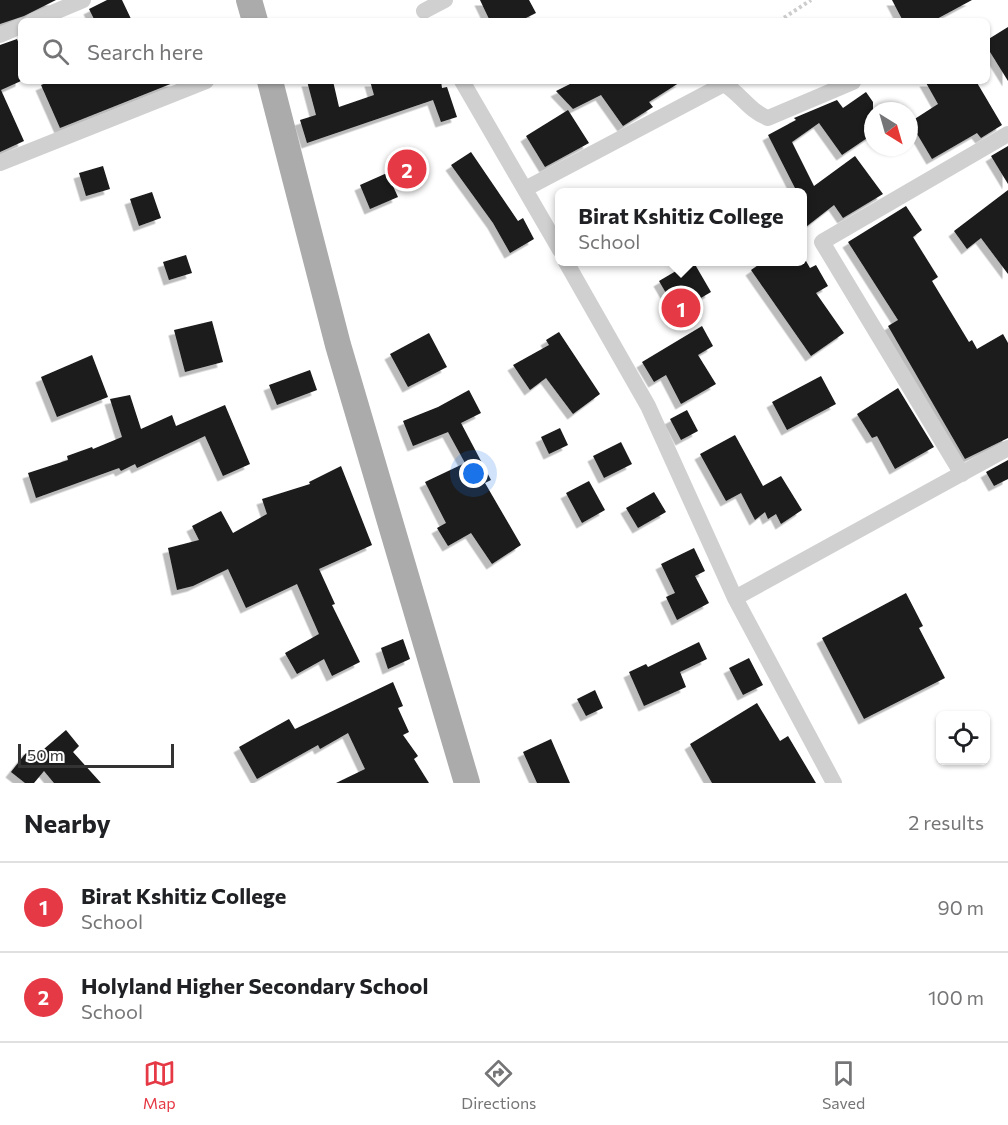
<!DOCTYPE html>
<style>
:root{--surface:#fff;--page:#f2f2f2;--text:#202124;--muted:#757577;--line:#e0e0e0;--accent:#e63946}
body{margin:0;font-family:Commissioner,sans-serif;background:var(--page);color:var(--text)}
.controls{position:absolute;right:18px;bottom:18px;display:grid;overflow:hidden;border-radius:9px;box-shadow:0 2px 4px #0004}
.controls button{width:54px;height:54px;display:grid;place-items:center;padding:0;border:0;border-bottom:2px solid var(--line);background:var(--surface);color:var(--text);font:30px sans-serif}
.compass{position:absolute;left:864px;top:102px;width:54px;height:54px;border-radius:50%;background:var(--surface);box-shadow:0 2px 4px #0004;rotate:143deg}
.scale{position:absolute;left:18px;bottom:15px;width:156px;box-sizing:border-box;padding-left:6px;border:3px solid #333;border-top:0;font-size:16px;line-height:21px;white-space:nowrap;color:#333;-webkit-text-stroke:4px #fff;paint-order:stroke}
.you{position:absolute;left:474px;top:474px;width:21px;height:21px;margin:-15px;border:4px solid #fff;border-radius:50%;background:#1a73e8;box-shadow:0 0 0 9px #1a73e833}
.badge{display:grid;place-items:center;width:39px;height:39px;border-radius:50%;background:var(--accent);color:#fff;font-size:20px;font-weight:700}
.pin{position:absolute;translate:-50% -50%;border:3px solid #fff;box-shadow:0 2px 6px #0006}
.popup{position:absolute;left:555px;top:188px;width:252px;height:78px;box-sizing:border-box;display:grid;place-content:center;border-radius:9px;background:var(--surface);filter:drop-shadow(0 2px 4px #0005);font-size:20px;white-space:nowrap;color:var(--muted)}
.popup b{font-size:22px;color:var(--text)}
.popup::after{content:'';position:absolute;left:50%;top:100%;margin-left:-12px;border:12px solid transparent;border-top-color:var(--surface)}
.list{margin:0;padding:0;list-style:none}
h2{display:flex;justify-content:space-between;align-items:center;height:78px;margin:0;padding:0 24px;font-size:26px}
h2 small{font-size:20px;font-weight:400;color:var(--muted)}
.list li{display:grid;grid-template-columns:39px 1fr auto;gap:18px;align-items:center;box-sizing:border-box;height:90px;padding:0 24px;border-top:2px solid var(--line)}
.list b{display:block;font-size:22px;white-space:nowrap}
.list p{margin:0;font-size:20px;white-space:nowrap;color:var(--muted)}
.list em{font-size:20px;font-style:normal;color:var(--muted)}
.icon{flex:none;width:33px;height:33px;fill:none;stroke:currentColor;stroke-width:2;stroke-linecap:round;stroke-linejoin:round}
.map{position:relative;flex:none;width:1008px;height:783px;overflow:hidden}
.search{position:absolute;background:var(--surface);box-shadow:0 2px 4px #0004;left:18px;right:18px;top:18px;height:66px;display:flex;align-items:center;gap:15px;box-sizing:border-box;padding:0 21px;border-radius:9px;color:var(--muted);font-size:22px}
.sheet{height:258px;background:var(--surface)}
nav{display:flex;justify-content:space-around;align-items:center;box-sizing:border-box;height:84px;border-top:2px solid var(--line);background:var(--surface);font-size:16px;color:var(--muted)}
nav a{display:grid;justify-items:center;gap:3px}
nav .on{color:var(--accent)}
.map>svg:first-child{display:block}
.building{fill:#1a1a1a;filter:url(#shadow)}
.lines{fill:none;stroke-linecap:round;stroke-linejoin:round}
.path{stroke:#cdcdcd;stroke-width:4;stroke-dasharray:3 3;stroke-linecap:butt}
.minor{stroke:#d0d0d0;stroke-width:16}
.primary{stroke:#ababab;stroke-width:26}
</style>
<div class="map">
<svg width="1008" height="783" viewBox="0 0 1008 783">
<defs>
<filter id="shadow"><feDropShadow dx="-5.5" dy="5.5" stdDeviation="0" flood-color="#0004"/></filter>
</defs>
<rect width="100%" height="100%" fill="#fff"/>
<!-- building -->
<path class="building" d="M 0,0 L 56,0 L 24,16 L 0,24 Z
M 107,0 L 122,0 L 132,21 L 95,21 L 89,9 Z
M 480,0 L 529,0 L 536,13 L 520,21 L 490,21 Z
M 892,0 L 972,0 L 933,21 L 903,21 Z
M 1008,27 L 1008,81 L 987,47 L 987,40 Z
M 17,39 L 21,49 L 21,81 L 1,90 L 24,141 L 0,152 L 0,45 Z
M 51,81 L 178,81 L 60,128 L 41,85 Z
M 307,81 L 333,81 L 339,107 L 374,95 L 370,81 L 441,81 L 442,88 L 447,87 L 457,117 L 441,122 L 433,100 L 307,143 L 300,120 L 316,115 Z
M 576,81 L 682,81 L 649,102 L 653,107 L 623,126 L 601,95 L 573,109 L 556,91 Z
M 925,81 L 976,81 L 1002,125 L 981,138 L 977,133 L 932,159 L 910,122 L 938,104 Z
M 866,92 L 873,102 L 873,134 L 842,155 L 819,123 L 792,142 L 814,186 L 855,156 L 883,194 L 843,218 L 834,205 L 802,230 L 802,192 L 797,192 L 768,135 L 796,120 L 794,118 L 837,100 L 843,108 Z
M 568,110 L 589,143 L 545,167 L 526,136 Z
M 1008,146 L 1008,184 L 991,156 Z
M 471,152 L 518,221 L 523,218 L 534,239 L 510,253 L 493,223 L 451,165 Z
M 103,166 L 110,189 L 86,196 L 79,173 Z
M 387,173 L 398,197 L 370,209 L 360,185 Z
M 1008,190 L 1008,274 L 981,238 L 967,249 L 954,231 Z
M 152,192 L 161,218 L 139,226 L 130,199 Z
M 906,206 L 922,230 L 913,237 L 938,277 L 932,281 L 969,342 L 972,340 L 977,349 L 1003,334 L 1008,343 L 1008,438 L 965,459 L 888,326 L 898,320 L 848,242 Z
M 186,255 L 192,273 L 169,280 L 163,262 Z
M 693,261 L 711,292 L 677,312 L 659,281 Z
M 764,261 L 806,261 L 810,268 L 816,265 L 828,286 L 816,293 L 844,333 L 811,356 L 751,270 Z
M 212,321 L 223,362 L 185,372 L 174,330 Z
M 702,326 L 713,346 L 698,355 L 716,384 L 681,404 L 666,375 L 654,382 L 642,362 Z
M 559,332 L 600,394 L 573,414 L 546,378 L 530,390 L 513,365 L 549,345 L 546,340 Z
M 429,333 L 447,367 L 408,387 L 390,354 Z
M 92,355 L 108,397 L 57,417 L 41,377 Z
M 310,370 L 317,390 L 277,405 L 269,385 Z
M 821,376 L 836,404 L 787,430 L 772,402 Z
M 898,388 L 934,447 L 895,469 L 877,436 L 872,438 L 857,414 Z
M 469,390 L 481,413 L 461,423 L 491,480 L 485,483 L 521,545 L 492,564 L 471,533 L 448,546 L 437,528 L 446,523 L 425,482 L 465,463 L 448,432 L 413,446 L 403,421 L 438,407 Z
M 130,395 L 141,429 L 172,415 L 176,426 L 225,405 L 250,464 L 223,476 L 205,436 L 137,468 L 135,464 L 121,471 L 119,468 L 36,498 L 28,473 L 68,460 L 67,456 L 92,447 L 93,449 L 122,437 L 110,399 Z
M 687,410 L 698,431 L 681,440 L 670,419 Z
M 560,428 L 568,445 L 549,454 L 541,437 Z
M 735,435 L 763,486 L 781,476 L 802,510 L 781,524 L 776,514 L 768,519 L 765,512 L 755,520 L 741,493 L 726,501 L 700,454 Z
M 621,442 L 632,464 L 604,478 L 593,456 Z
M 1008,460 L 1008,479 L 994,486 L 986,472 Z
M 341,466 L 372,545 L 319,569 L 335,604 L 332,605 L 360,662 L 332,676 L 324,659 L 297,674 L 285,653 L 319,634 L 297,584 L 246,608 L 228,569 L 193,586 L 177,590 L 168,548 L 199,540 L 192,526 L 221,511 L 233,533 L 267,514 L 262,499 L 310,484 L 309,482 Z
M 589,481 L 605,510 L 582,523 L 566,493 Z
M 654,492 L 666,512 L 638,528 L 626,508 Z
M 694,548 L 705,571 L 695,576 L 709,603 L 677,620 L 666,597 L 675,593 L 661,564 Z
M 906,593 L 923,626 L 919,628 L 945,678 L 864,719 L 822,638 Z
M 403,639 L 410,659 L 388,669 L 381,648 Z
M 699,642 L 707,659 L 680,672 L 686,687 L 644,706 L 629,672 L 646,664 L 648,667 Z
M 749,658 L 763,685 L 743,695 L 729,668 Z
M 393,682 L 403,706 L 398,708 L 409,732 L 403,735 L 418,756 L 414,759 L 429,783 L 336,783 L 365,769 L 348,733 L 320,749 L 318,745 L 257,779 L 239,747 L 289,719 L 295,729 Z
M 595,690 L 603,708 L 586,716 L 577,699 Z
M 757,703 L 780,741 L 788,736 L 816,783 L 712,783 L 690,744 Z
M 66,730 L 79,746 L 73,752 L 101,783 L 54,783 L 44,771 L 34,783 L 25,783 L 11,772 L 29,749 L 37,755 Z
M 551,739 L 570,783 L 537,783 L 523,752 Z"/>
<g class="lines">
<!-- path -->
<path class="path" d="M 779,21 L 811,0"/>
<!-- minor -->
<path class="minor" d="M 424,11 L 445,0
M 33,21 L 83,0
M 0,35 L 21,26
M 462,81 L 560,250
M 0,163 L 206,81
M 525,189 L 724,84 C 741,94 749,111 768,118 L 853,82
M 566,262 L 648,406 L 735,598 L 834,783
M 962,474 L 822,242 L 1008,134
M 735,598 L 1008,448"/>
<!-- primary -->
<path class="primary" d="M 249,0 L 255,21
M 270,81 L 338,345 L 467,783"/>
</g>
</svg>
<div class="controls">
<button><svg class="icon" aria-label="locate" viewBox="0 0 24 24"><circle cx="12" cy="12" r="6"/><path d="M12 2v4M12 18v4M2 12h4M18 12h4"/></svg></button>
</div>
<svg class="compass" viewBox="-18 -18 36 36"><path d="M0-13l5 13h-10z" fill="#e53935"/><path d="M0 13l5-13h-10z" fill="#757577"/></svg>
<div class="scale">50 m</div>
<div class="you"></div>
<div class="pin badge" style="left:681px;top:308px">1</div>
<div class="popup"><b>Birat Kshitiz College</b>School</div>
<div class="pin badge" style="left:407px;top:169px">2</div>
<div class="search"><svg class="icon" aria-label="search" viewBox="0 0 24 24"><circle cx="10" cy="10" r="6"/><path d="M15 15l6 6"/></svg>Search here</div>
</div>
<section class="sheet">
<h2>Nearby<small>2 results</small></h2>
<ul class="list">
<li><span class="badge">1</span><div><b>Birat Kshitiz College</b><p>School</p></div><em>90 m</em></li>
<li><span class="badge">2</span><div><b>Holyland Higher Secondary School</b><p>School</p></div><em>100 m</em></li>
</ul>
</section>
<nav>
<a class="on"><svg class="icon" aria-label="map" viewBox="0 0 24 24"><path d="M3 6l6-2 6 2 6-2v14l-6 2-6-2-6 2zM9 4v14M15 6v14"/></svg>Map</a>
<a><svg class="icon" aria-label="directions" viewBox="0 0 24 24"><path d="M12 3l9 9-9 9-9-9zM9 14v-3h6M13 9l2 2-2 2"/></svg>Directions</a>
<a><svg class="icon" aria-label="saved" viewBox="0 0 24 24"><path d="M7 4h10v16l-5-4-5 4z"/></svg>Saved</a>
</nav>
